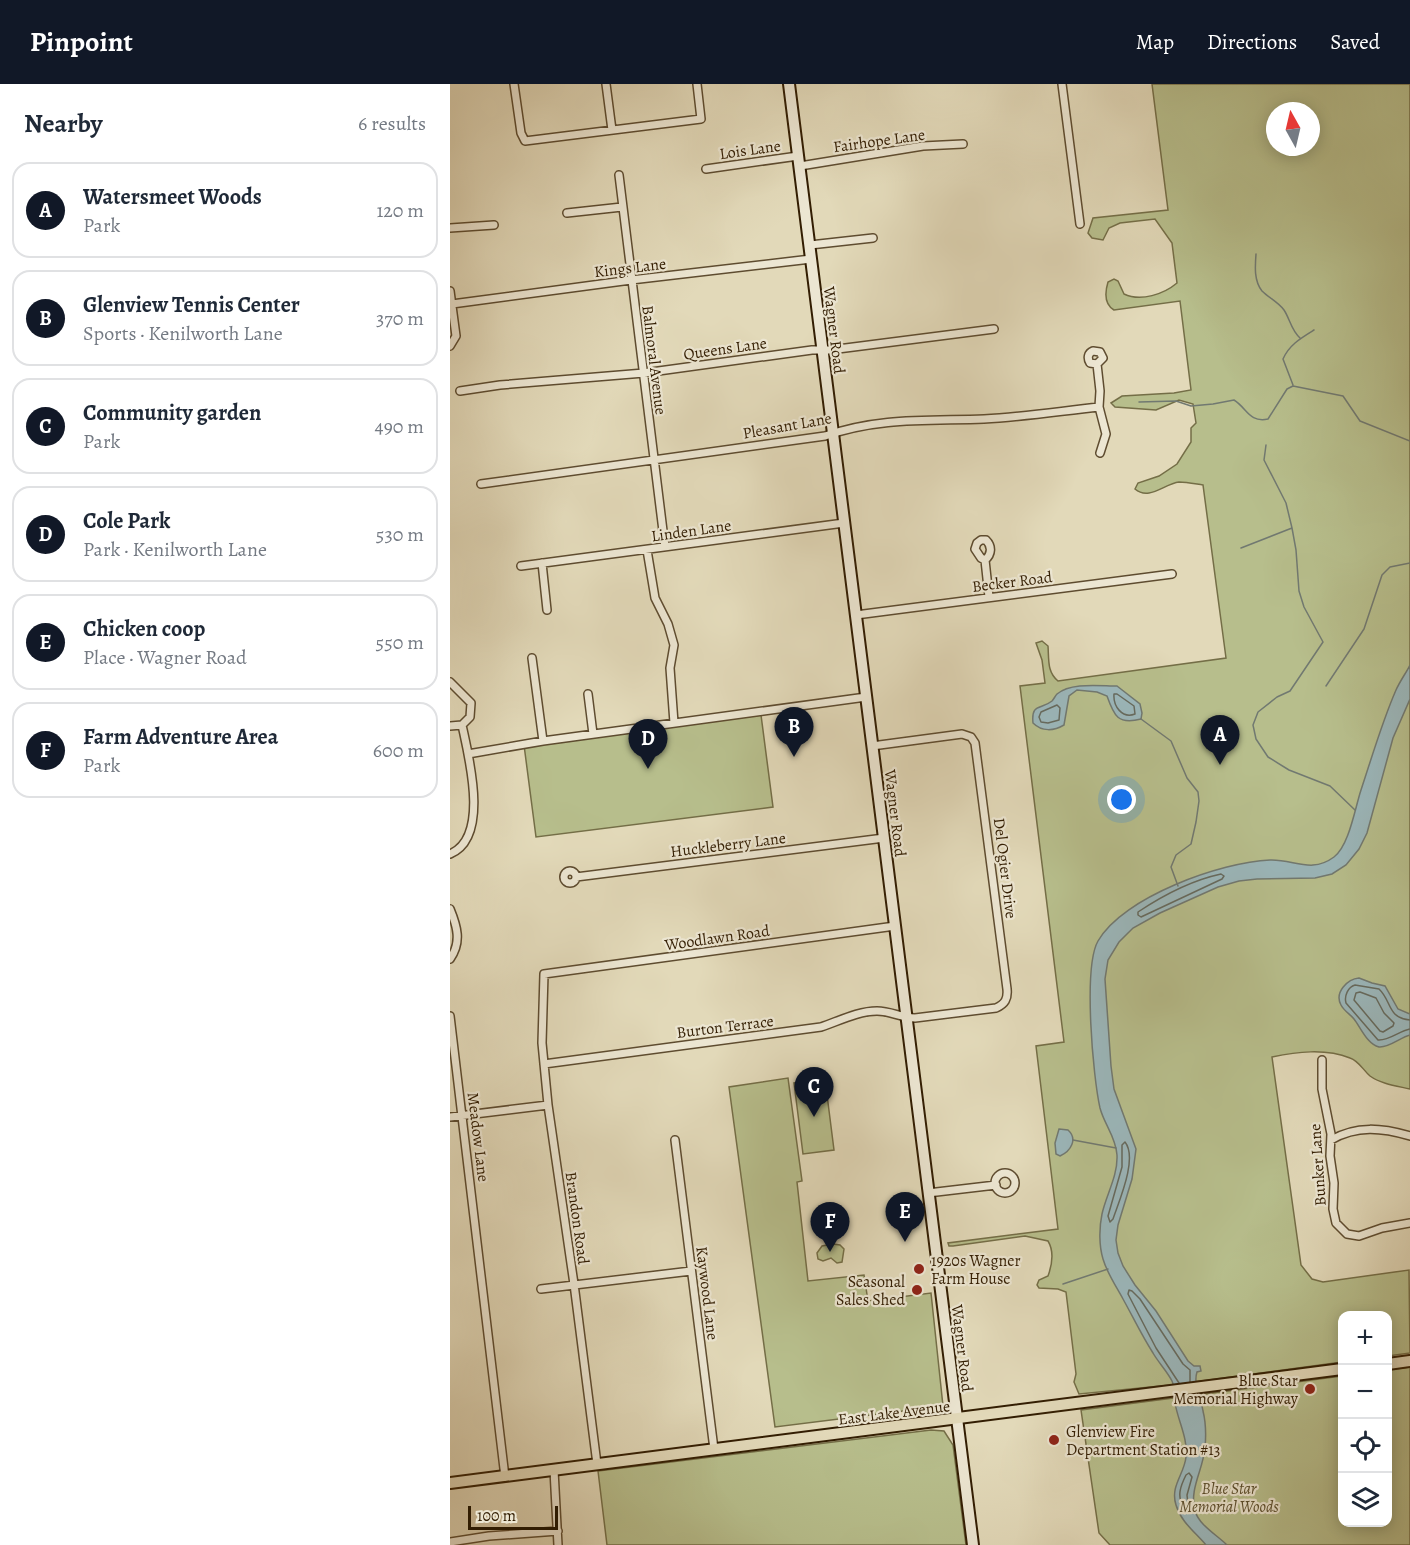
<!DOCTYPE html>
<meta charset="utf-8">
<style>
:root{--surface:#fff;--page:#f6f6f7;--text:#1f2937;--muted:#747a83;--line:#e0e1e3;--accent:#111827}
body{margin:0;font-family:Alegreya,serif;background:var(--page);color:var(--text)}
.controls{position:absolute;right:18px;bottom:18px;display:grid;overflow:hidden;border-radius:12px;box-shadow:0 3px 15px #0003}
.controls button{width:54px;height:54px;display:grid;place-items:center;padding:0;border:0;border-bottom:2px solid var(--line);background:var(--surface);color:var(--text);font:30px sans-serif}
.compass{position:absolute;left:816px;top:18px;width:54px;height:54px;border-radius:50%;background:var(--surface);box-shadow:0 3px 15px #0003;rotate:352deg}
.scale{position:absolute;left:18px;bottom:15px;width:90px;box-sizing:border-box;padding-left:6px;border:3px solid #321d02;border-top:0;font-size:16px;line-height:21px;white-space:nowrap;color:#321d02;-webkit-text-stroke:4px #ece6d2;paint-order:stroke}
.you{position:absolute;left:672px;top:716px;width:21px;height:21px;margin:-15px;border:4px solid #fff;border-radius:50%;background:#1a73e8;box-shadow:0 0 0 9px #1a73e833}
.badge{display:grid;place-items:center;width:39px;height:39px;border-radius:50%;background:var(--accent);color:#fff;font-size:20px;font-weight:700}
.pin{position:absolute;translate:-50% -50px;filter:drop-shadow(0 2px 3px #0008)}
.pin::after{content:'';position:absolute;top:32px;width:21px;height:18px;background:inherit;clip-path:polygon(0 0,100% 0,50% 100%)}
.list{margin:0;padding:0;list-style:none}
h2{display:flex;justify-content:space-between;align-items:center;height:78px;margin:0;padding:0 24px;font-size:26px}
h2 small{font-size:20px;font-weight:400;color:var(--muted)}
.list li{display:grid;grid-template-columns:39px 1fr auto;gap:18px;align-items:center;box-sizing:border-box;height:96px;margin:0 12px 12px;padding:0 12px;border:2px solid var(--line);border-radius:18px}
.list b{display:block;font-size:22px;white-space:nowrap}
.list p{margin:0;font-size:20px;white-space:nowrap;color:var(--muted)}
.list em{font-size:20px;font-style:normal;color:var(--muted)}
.icon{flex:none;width:33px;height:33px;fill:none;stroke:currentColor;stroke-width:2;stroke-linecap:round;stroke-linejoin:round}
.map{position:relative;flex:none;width:960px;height:1461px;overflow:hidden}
header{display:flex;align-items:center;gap:36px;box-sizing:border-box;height:84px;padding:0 30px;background:var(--accent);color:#fff}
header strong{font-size:28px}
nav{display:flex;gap:33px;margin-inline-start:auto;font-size:21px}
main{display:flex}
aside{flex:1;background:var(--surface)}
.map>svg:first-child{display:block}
.green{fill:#b7be8c;stroke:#746e47;stroke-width:1.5;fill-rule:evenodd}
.water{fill:#9bb7bb;stroke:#717971;stroke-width:1.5}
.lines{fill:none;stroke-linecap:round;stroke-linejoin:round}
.shore{stroke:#666a5e;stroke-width:1.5}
.stream{stroke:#717971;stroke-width:1.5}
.street-casing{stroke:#5e4c30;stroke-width:10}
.secondary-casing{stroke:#321d02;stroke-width:14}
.primary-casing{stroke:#321d02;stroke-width:14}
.street{stroke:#ece6d2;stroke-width:7}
.secondary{stroke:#ece6d2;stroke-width:10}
.primary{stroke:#e2d9b9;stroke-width:10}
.poi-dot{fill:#8f2418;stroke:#ece6d2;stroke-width:2}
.labels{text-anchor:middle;stroke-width:4.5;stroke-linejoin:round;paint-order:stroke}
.street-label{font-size:16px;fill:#321d02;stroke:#ece6d2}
.poi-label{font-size:16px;fill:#321d02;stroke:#ece6d2;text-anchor:start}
.park-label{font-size:16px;font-style:italic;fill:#5a4d2b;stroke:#ece6d2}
</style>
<header>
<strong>Pinpoint</strong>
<nav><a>Map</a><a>Directions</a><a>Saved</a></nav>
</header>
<main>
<aside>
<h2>Nearby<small>6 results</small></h2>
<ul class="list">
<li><span class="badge">A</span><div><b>Watersmeet Woods</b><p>Park</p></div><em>120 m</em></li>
<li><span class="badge">B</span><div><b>Glenview Tennis Center</b><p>Sports · Kenilworth Lane</p></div><em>370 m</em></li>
<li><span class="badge">C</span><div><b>Community garden</b><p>Park</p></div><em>490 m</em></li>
<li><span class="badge">D</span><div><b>Cole Park</b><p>Park · Kenilworth Lane</p></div><em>530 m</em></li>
<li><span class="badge">E</span><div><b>Chicken coop</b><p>Place · Wagner Road</p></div><em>550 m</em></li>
<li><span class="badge">F</span><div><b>Farm Adventure Area</b><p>Park</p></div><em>600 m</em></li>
</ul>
</aside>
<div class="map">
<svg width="960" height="1461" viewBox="0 0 960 1461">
<rect width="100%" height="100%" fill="#e2d9b9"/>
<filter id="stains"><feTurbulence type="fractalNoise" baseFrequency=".00333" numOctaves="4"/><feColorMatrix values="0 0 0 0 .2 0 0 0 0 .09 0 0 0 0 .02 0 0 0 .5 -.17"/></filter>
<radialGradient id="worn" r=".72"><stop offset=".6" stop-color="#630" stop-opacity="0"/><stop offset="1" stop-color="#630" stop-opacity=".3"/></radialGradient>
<!-- green -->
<path class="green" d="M 702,0 L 960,0 L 960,1005 C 947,1002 931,1000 920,992 C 913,986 909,977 900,974 C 875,964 846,968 822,973 L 851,1181 L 862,1195 L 873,1198 L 959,1186 L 960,1269 L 938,1272 L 938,1232 L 892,1232 L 892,1278 L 721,1301 L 629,1310 L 624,1298 L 626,1290 L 616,1208 L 608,1205 L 589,1204 L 587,1201 L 589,1196 L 598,1192 C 602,1181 604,1167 598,1157 L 575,1152 L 503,1162 L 499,1162 L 498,1159 L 608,1145 L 586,962 L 614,958 L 570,602 L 595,599 L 592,576 L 586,559 L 592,557 L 598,562 C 599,576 597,588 608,597 L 776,574 L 753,401 C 746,400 737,398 729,398 C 714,400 699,417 685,405 L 688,399 L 709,392 L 727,380 L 741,358 L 741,344 L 746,339 L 743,320 L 729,316 L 706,326 L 665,323 L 661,319 L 672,312 L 724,309 L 741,306 L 730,217 L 664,226 C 654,220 655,208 658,198 L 664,195 L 668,197 L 674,210 C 691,218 714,210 727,199 L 722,159 L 705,135 L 670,139 L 659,144 L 653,156 L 642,154 L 638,149 L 643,134 L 718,126 ZM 825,27 L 861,27 L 861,63 L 825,63 Z
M 311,631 L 323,723 L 86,753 L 74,661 Z
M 338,994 L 352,1097 L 347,1098 L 358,1197 L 414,1191 L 418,1217 L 481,1209 L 493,1322 L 325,1343 L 279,1003 Z
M 375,995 L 384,1066 L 353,1070 L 344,999 Z
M 383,1160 L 390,1161 L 394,1165 L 392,1178 L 387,1179 L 381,1174 L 373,1177 L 368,1175 L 367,1169 L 372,1162 Z
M 960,1283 L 960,1461 L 660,1461 L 649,1449 L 631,1326 L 892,1292 L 892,1438 L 938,1438 L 938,1286 Z
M 481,1346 L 494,1347 L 503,1361 L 516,1461 L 157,1461 L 148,1387 Z"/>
<!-- water -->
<path class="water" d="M 960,581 L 960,615 L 943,654 L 917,749 L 909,765 L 896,781 L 882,790 L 865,794 L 807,795 L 789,797 L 768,803 L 710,829 L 683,844 L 669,858 L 658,876 L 655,895 L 661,982 L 664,1005 L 686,1065 L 682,1095 L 668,1141 L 666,1156 L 668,1169 L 673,1182 L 685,1201 L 706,1227 L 738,1277 L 744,1282 L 750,1282 L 751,1287 L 747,1288 C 743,1300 751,1314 753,1327 C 756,1339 756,1353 755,1364 C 753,1386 739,1405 745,1427 C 749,1441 767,1451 777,1461 L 756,1461 C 745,1448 731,1438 726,1421 C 720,1402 734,1391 736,1373 C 738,1354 728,1337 725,1319 C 723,1312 725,1303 722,1297 C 717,1287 708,1278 703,1269 C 692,1252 683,1233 673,1215 C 666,1202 657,1189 653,1175 C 649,1162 649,1144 652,1130 C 656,1111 668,1092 667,1071 C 666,1053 654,1040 650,1024 C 643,993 633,883 648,857 C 673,813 771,778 820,776 C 844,775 861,790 884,773 C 899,762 905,724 911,706 C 922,673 932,638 946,606 C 950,597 956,589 960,581 Z
M 667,602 L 690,620 L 692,629 L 691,635 C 668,641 664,632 657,612 L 647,608 L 627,606 L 619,612 L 614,641 C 604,647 592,648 583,639 C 581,619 591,626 602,617 C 604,615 605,612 607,610 C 621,598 650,602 667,602 Z
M 909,894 L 922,899 L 935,902 L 948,925 L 960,930 L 960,951 C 951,953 939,964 929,963 C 917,960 911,944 904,935 C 900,930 894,927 891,921 C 884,908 898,895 909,894 Z
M 609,1045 L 618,1046 C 628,1055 621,1067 610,1072 L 606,1070 L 605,1059 Z"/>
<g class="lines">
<!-- shore -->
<path class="shore" d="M 664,610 L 667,610 L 684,622 L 685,630 C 672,635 663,622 664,610 Z
M 607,621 L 610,624 L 609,636 L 598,639 L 591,638 L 589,633 L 591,628 Z
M 771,790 L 774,792 L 772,795 L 691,833 L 688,831 L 688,828 C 712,812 743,796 771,790 Z
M 910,908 L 926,914 L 934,929 L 944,939 L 943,942 L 933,948 L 930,947 L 904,916 L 906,909 Z
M 960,936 C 937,934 942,917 929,905 L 905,901 C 898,903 894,912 896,919 L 928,956 C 939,957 949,947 960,945
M 675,1058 C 688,1074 669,1117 663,1135 L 660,1138 L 658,1132 L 672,1083 L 672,1061 Z
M 729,1299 L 706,1264 L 678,1210 L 679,1206 L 682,1207 L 690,1215 L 733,1280 L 740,1286 L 740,1298
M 739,1389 L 742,1393 L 737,1411 L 738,1420 L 734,1422 C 726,1413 731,1401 736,1391 Z"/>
<!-- stream -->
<path class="stream" d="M 806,170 C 805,183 804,197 812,207 C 819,214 828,218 834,226 C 840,235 841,246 850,254
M 843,301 L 833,275 C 839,261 851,254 864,246
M 689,318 L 726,317 L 741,322 L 763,320 L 784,316 C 797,324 799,339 818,335 L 837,305 L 843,302 L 893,312 L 910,337 L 960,357
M 816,361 L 814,376 L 836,419 L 842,444
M 791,464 L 842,444 L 846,466 L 849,507 L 854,523 L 873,558 L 840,607 L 827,613 L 808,628 L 803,641 L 806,655 L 818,673 L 839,686 L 880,702 L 905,726
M 876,602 L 914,545 L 932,491 L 940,483 L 960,479
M 691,635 L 721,657 L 737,694 L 748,708 L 749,717 L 746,738 L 741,760 L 726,771 L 721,783 L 728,802
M 623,1056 L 666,1064
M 613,1200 L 658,1185"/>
<defs>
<path id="street" d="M 64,0 L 71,49 L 75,57 L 251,35 L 247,0
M 156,0 L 162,46
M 612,0 L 630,140
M 350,82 L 473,62 L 513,60
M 256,85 L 348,72
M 169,91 L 215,463
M 117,129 L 172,123
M 0,144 L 44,141
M 360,161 L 423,154
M 0,207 L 6,252 L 0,262
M 2,220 L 181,196 L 361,175
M 647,280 L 640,279 C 637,274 638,269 643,267 L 650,268 L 653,274 L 647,280 L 650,307 L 649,323 L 656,350 L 650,369
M 10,307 L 50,301 L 194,289 L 362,266 L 380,266 L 544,245
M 31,400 L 375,352 C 429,333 478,337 534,335 C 573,333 611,327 649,323
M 197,466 L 205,514 L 218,540 L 224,561 L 220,584 L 224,639
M 535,476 L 531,474 L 525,465 L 527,459 L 531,456 L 536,456 C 542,462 542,470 535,476 L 539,513
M 92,479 L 97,526
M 71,482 L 394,439
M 406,531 L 722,490
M 82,574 L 93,657
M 0,598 L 21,619 L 20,633 L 12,641 C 19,674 40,754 0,770
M 138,610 L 143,650
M 0,642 L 12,641
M 18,670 L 93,657 L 416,613
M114 793a6 6 0 1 1 12 0a6 6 0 1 1-12 0Z
M 126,793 L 434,754
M 0,825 C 7,842 12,858 0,875
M 0,932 L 55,1393
M 872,976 L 872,1005 L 881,1050 L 880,1072 L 884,1099 L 883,1125 L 886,1139 L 897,1150 L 909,1152 L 932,1144 L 960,1139
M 94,980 L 371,943 C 389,937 408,927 427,927 C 441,927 452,934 465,934 L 546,924 C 555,920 558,915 557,905 L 525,659 L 521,653 L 512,650 L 422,662
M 0,1033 L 98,1021
M 225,1056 L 264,1365
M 881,1056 C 907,1041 932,1044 960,1052
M545 1099a10 10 0 1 1 20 0a10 10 0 1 1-20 0Z
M 478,1109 L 546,1101
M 91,1205 L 241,1187
M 147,1380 L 124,1200 L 98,1021 L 92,959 L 94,890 L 445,842
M 104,1386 L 108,1461
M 0,1458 L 39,1452 L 108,1447"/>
<path id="secondary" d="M 339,0 L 523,1461"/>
<path id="primary" d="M 938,1280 L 960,1277
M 0,1399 L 892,1285"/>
</defs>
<!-- street casing -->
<use href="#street" class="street-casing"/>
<!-- secondary casing -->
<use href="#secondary" class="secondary-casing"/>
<!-- primary casing -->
<use href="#primary" class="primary-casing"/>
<!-- street -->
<use href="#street" class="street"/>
<!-- secondary -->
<use href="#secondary" class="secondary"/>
<!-- primary -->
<use href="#primary" class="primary"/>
</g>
<!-- markers -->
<g class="poi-dot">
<circle cx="469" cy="1185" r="6"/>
<circle cx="467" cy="1206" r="6"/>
<circle cx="860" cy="1305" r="6"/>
<circle cx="604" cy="1356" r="6"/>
</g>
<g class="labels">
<!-- street labels -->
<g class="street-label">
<text transform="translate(429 56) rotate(-8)" y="6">Fairhope Lane</text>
<text transform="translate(300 65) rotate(-8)" y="6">Lois Lane</text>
<text transform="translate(180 183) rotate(-7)" y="6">Kings Lane</text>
<text transform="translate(385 246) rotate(83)" y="6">Wagner Road</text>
<text transform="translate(275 264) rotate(-8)" y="6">Queens Lane</text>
<text transform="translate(205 276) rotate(83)" y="6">Balmoral Avenue</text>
<text transform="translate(337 341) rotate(-10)" y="6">Pleasant Lane</text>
<text transform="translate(241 446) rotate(-8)" y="6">Linden Lane</text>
<text transform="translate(562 497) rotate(-7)" y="6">Becker Road</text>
<text transform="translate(446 729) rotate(83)" y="6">Wagner Road</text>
<text transform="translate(278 760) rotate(-7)" y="6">Huckleberry Lane</text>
<text transform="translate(556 784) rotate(83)" y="6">Del Ogier Drive</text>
<text transform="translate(267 853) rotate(-8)" y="6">Woodlawn Road</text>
<text transform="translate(275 942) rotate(-7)" y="6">Burton Terrace</text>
<text transform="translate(29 1053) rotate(83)" y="6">Meadow Lane</text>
<text transform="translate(867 1081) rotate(-94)" y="6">Bunker Lane</text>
<text transform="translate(128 1134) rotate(82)" y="6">Brandon Road</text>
<text transform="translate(258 1209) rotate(83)" y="6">Kaywood Lane</text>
<text transform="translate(513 1264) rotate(83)" y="6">Wagner Road</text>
<text transform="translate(444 1328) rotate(-7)" y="6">East Lake Avenue</text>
</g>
<!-- poi labels -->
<g class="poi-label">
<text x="481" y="1182">1920s Wagner<tspan x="481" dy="18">Farm House</tspan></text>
<text x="455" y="1203" text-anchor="end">Seasonal<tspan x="455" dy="18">Sales Shed</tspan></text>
<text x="848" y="1302" text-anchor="end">Blue Star<tspan x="848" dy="18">Memorial Highway</tspan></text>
<text x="616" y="1353">Glenview Fire<tspan x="616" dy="18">Department Station #13</tspan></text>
</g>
<!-- park labels -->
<g class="park-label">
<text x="779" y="1410">Blue Star<tspan x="779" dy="18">Memorial Woods</tspan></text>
</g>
</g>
<rect width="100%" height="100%" filter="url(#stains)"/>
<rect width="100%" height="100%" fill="url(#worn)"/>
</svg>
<div class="controls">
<button>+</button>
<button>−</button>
<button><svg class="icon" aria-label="locate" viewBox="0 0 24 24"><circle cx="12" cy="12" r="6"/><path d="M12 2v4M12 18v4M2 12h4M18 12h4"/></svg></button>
<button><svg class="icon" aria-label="layers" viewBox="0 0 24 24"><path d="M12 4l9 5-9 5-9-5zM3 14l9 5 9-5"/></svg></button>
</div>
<svg class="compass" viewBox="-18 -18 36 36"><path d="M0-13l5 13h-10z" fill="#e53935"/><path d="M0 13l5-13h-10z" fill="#747a83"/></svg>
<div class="scale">100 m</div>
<div class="you"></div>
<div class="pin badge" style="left:770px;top:681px">A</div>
<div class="pin badge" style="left:344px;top:673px">B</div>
<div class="pin badge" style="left:364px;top:1033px">C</div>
<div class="pin badge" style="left:198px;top:685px">D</div>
<div class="pin badge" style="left:455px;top:1158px">E</div>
<div class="pin badge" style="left:380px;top:1168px">F</div>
</div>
</main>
